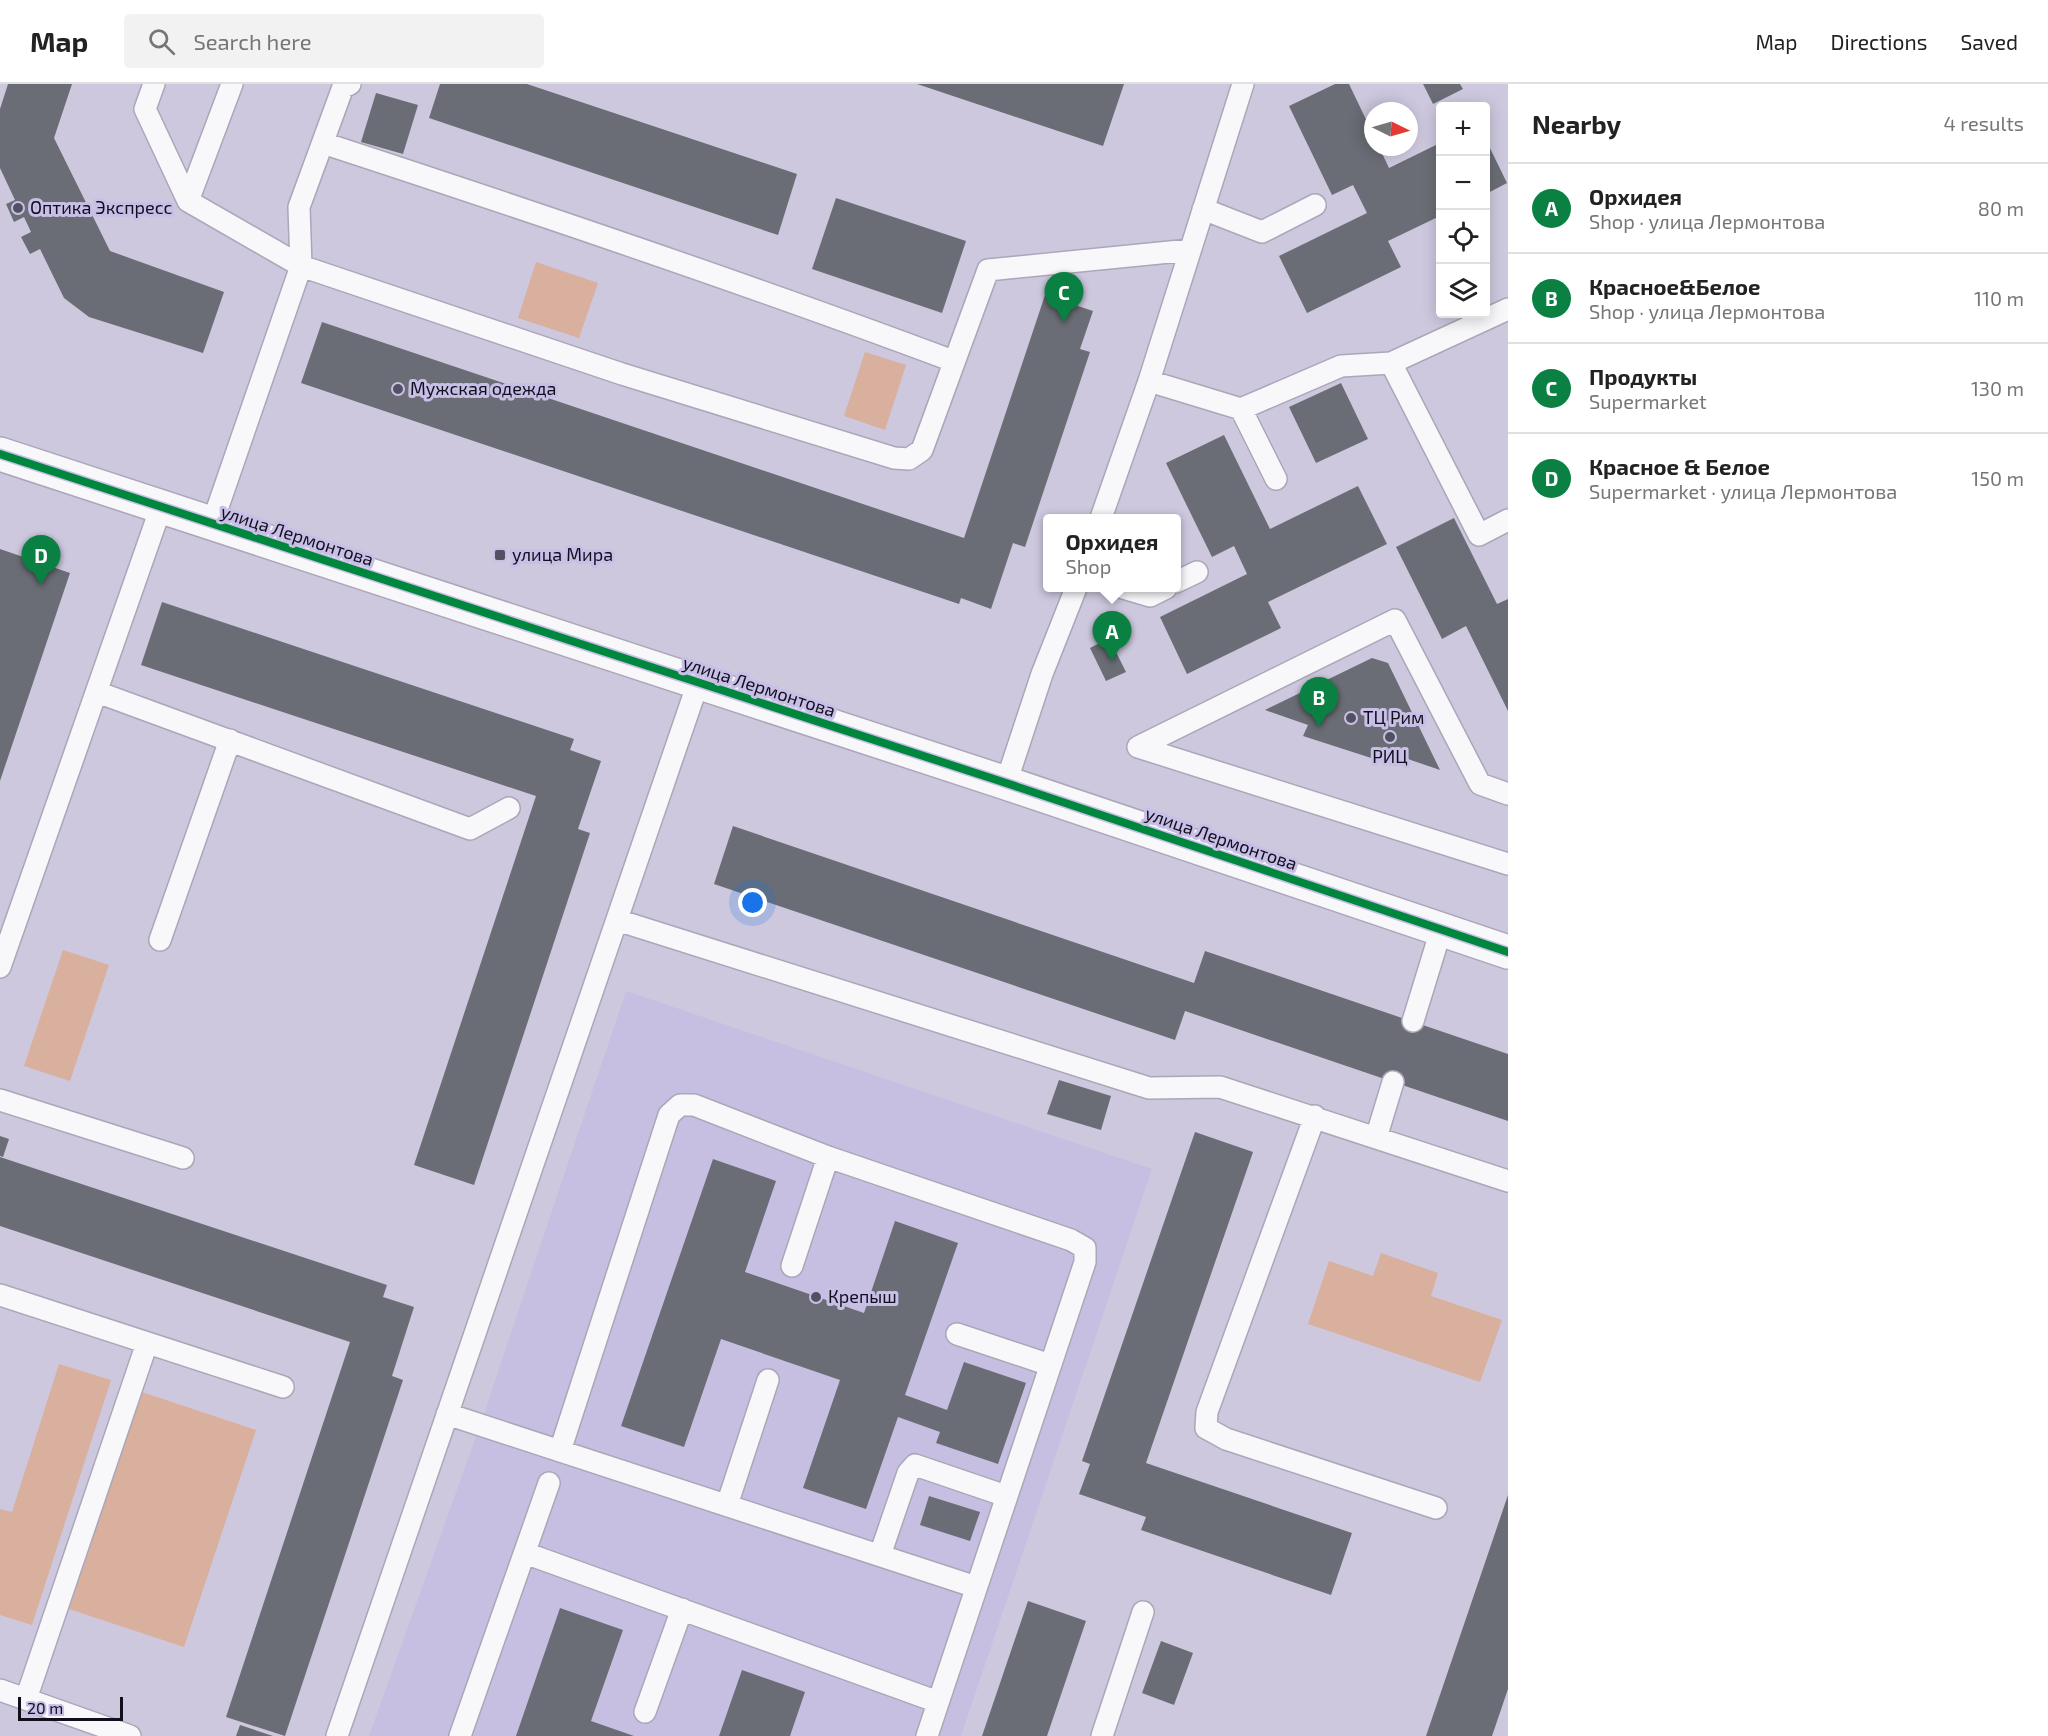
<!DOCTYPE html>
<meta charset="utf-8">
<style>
:root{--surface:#fff;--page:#f2f2f2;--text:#222;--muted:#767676;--line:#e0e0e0;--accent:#0b8043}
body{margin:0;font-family:"Exo 2",sans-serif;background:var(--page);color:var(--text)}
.controls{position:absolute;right:18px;top:18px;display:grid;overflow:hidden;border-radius:6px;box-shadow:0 3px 15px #0003}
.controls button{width:54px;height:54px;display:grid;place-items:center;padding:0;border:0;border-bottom:2px solid var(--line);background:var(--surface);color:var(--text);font:30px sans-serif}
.compass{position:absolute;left:1364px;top:18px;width:54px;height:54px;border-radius:50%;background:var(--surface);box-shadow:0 3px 15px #0003;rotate:95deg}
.scale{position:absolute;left:18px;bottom:15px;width:105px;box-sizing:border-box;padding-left:6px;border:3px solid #120f1d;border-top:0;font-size:16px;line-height:21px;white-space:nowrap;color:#120f1d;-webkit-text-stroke:4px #c8bfe7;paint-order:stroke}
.you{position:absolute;left:753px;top:819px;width:21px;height:21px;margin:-15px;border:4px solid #fff;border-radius:50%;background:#1a73e8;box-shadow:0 0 0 9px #1a73e833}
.badge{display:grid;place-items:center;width:39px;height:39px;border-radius:50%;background:var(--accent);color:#fff;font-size:20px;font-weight:700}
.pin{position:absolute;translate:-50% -50px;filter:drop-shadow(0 2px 3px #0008)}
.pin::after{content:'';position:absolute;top:32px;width:21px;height:18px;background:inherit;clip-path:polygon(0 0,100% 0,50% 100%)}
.popup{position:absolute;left:1043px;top:430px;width:138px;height:78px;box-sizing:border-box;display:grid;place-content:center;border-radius:6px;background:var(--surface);filter:drop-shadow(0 2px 4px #0005);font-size:20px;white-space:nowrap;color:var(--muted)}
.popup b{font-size:22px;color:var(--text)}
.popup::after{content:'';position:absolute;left:50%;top:100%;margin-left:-12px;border:12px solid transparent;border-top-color:var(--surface)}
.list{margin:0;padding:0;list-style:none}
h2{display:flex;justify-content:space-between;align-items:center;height:78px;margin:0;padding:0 24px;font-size:26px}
h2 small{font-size:20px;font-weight:400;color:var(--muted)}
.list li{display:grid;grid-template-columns:39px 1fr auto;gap:18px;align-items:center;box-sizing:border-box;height:90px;padding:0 24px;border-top:2px solid var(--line)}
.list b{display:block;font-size:22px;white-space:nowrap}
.list p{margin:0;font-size:20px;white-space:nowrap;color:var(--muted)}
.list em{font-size:20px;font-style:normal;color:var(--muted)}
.icon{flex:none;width:33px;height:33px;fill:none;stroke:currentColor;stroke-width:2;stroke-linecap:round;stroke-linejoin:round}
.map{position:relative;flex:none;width:1508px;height:1652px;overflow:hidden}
header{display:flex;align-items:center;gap:36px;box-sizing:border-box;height:84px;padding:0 30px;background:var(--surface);border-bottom:2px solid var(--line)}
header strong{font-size:28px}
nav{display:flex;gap:33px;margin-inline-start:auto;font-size:21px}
.search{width:420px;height:54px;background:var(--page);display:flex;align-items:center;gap:15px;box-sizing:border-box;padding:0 21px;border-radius:6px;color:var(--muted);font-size:22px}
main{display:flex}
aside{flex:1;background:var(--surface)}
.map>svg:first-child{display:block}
.built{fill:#c7bfe2}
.green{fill:#d9af9d}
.building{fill:#6a6d75}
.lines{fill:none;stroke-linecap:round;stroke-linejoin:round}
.lane-casing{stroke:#aba6b8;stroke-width:24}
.secondary-casing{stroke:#aba6b8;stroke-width:36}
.lane{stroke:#f8f7fa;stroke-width:21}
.secondary{stroke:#f8f7fa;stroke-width:33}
.cycleway-casing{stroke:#c8bfe7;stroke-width:11}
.cycleway{stroke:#00873e;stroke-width:8}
.poi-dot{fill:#535061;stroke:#c8bfe7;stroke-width:2}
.labels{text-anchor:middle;stroke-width:6;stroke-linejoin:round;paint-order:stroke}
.poi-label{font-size:18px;fill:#120f1d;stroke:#c8bfe7;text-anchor:start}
.street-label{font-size:18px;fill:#120f1d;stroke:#c8bfe7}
</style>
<header>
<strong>Map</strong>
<div class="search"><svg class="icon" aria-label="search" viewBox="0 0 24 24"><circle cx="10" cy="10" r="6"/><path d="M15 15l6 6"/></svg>Search here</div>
<nav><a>Map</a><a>Directions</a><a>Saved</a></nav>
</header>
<main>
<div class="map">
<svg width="1508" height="1652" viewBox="0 0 1508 1652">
<rect width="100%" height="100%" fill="#cdc8de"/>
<!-- built -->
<path class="built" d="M 626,907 L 1152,1085 L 961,1652 L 369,1652 L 480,1341 Z"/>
<!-- green -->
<path class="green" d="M 536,178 L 598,199 L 579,254 L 518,234 Z
M 865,268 L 906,281 L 885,346 L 844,332 Z
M 63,866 L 109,881 L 70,997 L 24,982 Z
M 1381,1169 L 1438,1189 L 1431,1212 L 1502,1236 L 1480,1298 L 1308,1240 L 1329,1177 L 1373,1192 Z
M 59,1280 L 111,1296 L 32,1541 L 0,1531 L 0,1425 L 12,1428 Z
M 142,1308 L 256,1346 L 184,1563 L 69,1525 Z"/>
<!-- building -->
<path class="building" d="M 8,0 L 72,0 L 54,54 L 110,167 L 224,208 L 203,269 L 89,233 L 64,214 L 40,165 L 30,170 L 21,153 L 31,148 L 24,133 L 14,138 L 6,120 L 15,116 L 0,84 L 0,25 Z
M 440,0 L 527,0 L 797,90 L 778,151 L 429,34 Z
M 917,0 L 1124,0 L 1103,62 Z
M 1335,0 L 1349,0 L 1373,50 L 1373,63 L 1379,63 L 1389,84 L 1440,59 L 1440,132 L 1388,157 L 1401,183 L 1307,229 L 1279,172 L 1367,129 L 1353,101 L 1332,111 L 1289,22 Z
M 1423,0 L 1460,0 L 1463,5 L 1433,20 Z
M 376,9 L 418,21 L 403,70 L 361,58 Z
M 1486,56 L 1507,99 L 1486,110 Z
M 836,114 L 966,157 L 942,229 L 812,185 Z
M 1045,211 L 1093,227 L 1080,265 L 1090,268 L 1025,463 L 1013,459 L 991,525 L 961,514 L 959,520 L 301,299 L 322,238 L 964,454 Z
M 1341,299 L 1368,355 L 1316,379 L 1289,323 Z
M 1224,351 L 1270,445 L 1358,402 L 1387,460 L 1268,518 L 1281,544 L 1187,590 L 1160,533 L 1247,490 L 1234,462 L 1212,473 L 1166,379 Z
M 1454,434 L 1497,520 L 1508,515 L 1508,627 L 1466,542 L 1442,555 L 1396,463 Z
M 0,465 L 70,489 L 0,697 Z
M 162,518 L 574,655 L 570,666 L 601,677 L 578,745 L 590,749 L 474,1101 L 414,1081 L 536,712 L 141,581 Z
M 1109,554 L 1126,588 L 1106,597 L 1090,564 Z
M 1372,574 L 1388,579 L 1440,686 L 1399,672 L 1396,682 L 1303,652 L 1308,641 L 1265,626 Z
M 733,742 L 1194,899 L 1205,867 L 1508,970 L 1508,1037 L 1185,927 L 1175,956 L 714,800 Z
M 1059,996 L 1111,1012 L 1101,1046 L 1047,1030 Z
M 1195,1048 L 1253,1068 L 1146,1379 L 1352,1449 L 1331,1511 L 1141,1446 L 1146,1433 L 1079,1410 L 1090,1380 L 1082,1377 Z
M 0,1052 L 9,1055 L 3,1073 L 0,1072 Z
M 0,1073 L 387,1201 L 383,1213 L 414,1223 L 392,1292 L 403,1296 L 285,1652 L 226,1633 L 350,1258 L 0,1142 Z
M 713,1075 L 776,1097 L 745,1188 L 864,1229 L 895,1137 L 958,1159 L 905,1311 L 947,1326 L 964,1278 L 1026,1299 L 998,1380 L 936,1359 L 940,1348 L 898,1333 L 866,1425 L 803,1404 L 840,1296 L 721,1255 L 684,1363 L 621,1342 Z
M 1508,1411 L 1508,1605 L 1492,1652 L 1426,1652 Z
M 929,1412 L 980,1428 L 970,1457 L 920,1441 Z
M 1028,1517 L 1086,1537 L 1047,1652 L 982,1652 Z
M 560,1524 L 623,1546 L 591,1637 L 634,1652 L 516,1652 Z
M 1161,1557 L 1193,1569 L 1174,1621 L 1142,1609 Z
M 742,1586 L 805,1608 L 790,1652 L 719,1652 Z
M 240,1641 L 273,1652 L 236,1652 Z"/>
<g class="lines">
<defs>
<path id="lane" d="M 154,0 L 145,25 L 188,117 L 301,182 L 622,290 L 894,374 L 909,375 L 922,366 L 988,186 L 1190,166
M 323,59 C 534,128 745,199 953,277
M 188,117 L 232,0
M 1203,125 L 1262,148 L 1315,121
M 1391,279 L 1479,451 L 1508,436
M 1149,297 L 1241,325 L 1341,282 L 1391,279 L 1508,225
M 1241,325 L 1276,395
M 1101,434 L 1149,297 L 1243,0
M 212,440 L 301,182 L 299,123 L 343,3 L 350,0
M 1176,498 L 1197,488
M 1123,504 L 1150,512 L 1166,504
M 97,608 L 470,745 L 509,724
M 1006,699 L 1042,590 L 1076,504
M 1508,710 L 1480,700 L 1395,536 L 1138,663 L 1508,780
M 617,836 L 1149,1004 L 1220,1003 L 1508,1097
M 160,856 L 230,656
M 0,883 L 161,423
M 1413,937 L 1441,846
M 0,1016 L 183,1074
M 1315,1032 L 1207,1328 L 1206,1344 L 1226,1355 L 1436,1424
M 1376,1054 L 1393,998
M 792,1182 L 828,1073
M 0,1211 L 283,1303
M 957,1250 L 1050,1281
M 447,1330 L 976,1503
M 560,1367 L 669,1031 L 680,1021 L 694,1021 L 828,1073 L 1071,1156 L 1085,1164 L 1085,1178 L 927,1652
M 727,1421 L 768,1296
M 525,1469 L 938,1618
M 880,1471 L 908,1389 L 915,1381 L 1006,1412
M 0,1606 L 130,1652
M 26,1615 L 147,1259
M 645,1628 L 682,1525
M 337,1652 L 698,599
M 460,1652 L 549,1399
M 1102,1652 L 1143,1528"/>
<path id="secondary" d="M 0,370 L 1006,699 L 1508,868"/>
</defs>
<!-- lane casing -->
<use href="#lane" class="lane-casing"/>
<!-- secondary casing -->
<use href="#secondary" class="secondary-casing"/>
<!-- lane -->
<use href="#lane" class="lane"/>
<!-- secondary -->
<use href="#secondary" class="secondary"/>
<defs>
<path id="cycleway" d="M 0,370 L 1006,699 L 1508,868"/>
</defs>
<!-- cycleway casing -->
<use href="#cycleway" class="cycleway-casing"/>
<!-- cycleway -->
<use href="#cycleway" class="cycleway"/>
</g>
<!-- markers -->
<g class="poi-dot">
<circle cx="18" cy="124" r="6"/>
<circle cx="398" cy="305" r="6"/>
<rect x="494" y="465" width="12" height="12" rx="3"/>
<circle cx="1351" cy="634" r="6"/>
<circle cx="1390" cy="653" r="6"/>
<circle cx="816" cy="1213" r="6"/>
</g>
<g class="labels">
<!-- poi labels -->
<g class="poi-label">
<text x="30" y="130">Оптика Экспресс</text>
<text x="410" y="311">Мужская одежда</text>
<text x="512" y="477">улица Мира</text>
<text x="1363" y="640">ТЦ Рим</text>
<text x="1390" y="679" text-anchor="middle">РИЦ</text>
<text x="828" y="1219">Крепыш</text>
</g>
<!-- street labels -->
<g class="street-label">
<text transform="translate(297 452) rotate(18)" y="6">улица Лермонтова</text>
<text transform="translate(759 603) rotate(18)" y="6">улица Лермонтова</text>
<text transform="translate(1221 755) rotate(19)" y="6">улица Лермонтова</text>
</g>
</g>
</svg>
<div class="controls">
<button>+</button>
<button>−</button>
<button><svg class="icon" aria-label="locate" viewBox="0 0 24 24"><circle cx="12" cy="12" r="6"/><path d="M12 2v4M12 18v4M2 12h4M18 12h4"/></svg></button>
<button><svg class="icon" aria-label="layers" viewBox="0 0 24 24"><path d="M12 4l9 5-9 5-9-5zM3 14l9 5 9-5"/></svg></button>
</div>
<svg class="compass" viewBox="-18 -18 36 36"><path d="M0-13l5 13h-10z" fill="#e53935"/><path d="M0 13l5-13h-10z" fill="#767676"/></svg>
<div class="scale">20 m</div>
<div class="you"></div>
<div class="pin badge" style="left:1112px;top:577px">A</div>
<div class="popup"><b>Орхидея</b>Shop</div>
<div class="pin badge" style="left:1319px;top:643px">B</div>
<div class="pin badge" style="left:1064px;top:238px">C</div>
<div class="pin badge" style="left:41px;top:501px">D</div>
</div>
<aside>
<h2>Nearby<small>4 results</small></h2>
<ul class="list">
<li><span class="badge">A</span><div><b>Орхидея</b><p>Shop · улица Лермонтова</p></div><em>80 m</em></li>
<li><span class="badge">B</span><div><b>Красное&amp;Белое</b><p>Shop · улица Лермонтова</p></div><em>110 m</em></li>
<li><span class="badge">C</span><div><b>Продукты</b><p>Supermarket</p></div><em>130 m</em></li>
<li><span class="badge">D</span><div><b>Красное &amp; Белое</b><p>Supermarket · улица Лермонтова</p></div><em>150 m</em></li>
</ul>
</aside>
</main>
